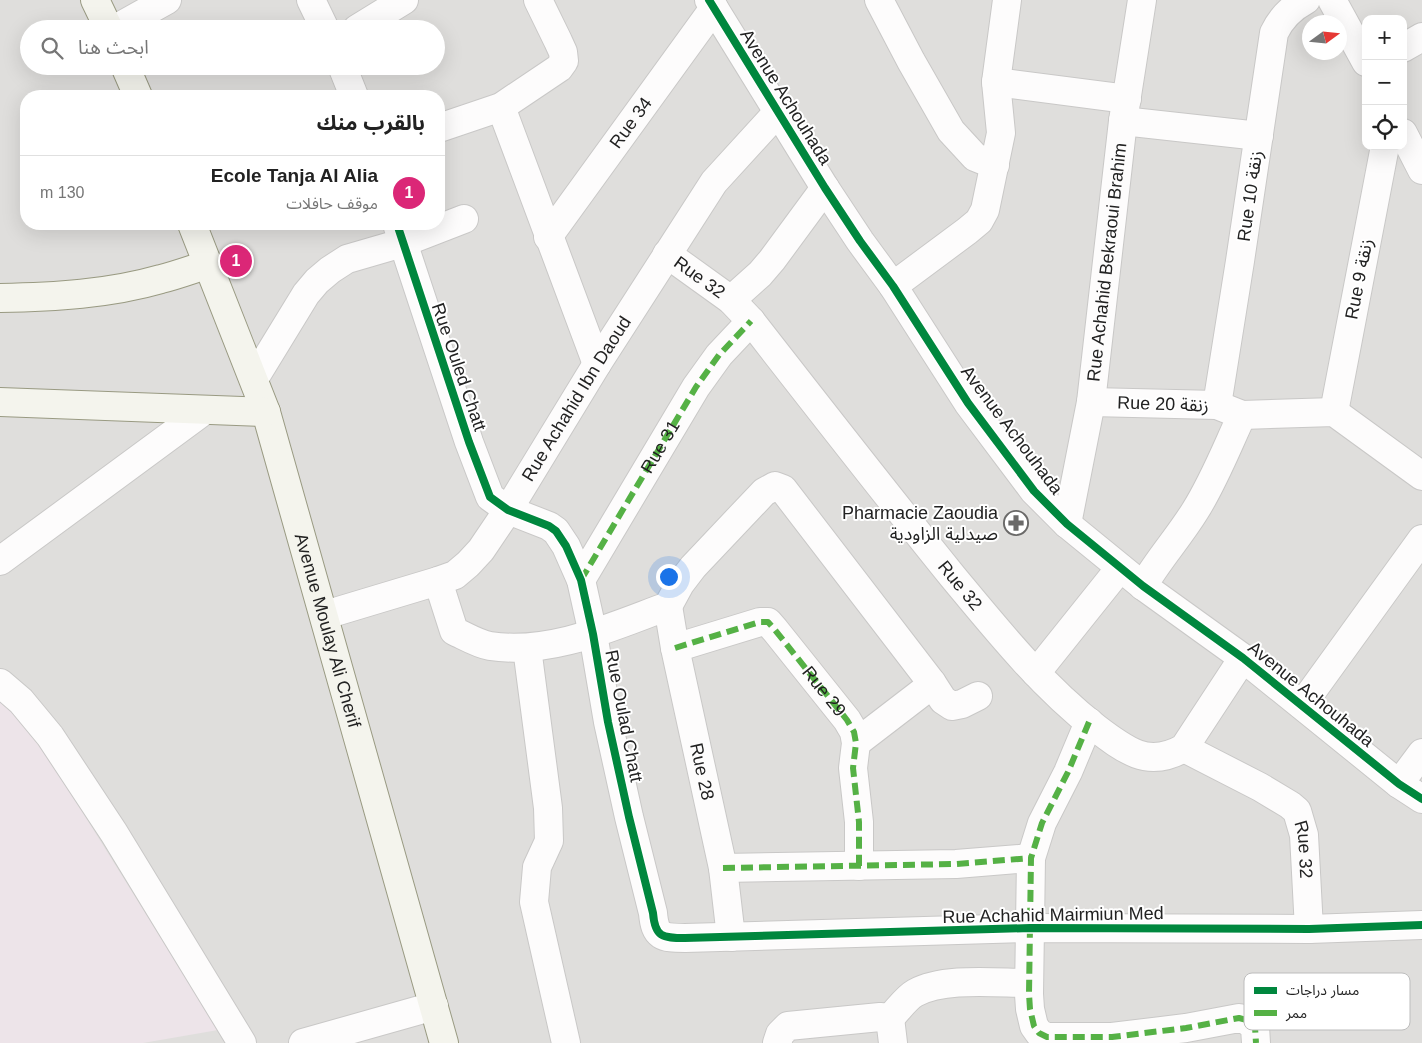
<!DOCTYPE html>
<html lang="ar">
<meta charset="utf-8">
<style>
:root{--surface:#fff;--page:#f2f2f2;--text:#222;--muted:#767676;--line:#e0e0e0;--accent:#db2777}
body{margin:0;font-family:Arial,"Noto Sans Arabic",sans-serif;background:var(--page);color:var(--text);direction:rtl}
.controls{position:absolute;right:15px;top:15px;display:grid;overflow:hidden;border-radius:10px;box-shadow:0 5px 20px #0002}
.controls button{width:45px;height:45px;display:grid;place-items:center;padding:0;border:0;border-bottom:1px solid var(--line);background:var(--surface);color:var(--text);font:25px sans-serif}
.compass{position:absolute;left:1302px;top:15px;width:45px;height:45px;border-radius:50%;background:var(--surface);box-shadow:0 5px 20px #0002;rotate:75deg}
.you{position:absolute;left:668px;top:576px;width:18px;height:18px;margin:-12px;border:4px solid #fff;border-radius:50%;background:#1a73e8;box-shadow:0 0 0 8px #1a73e833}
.badge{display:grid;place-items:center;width:32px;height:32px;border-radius:50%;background:var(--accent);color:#fff;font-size:16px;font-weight:700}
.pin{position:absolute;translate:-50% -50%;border:2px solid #fff;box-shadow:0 1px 5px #0006}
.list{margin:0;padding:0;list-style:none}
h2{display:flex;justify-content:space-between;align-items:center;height:65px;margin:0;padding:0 20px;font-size:21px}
h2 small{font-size:16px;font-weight:400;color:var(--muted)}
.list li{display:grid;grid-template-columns:32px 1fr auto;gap:15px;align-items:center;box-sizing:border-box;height:75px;padding:0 20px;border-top:1px solid var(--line)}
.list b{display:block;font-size:19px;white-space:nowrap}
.list p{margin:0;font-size:16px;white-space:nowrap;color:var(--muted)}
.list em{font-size:16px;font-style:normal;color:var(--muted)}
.icon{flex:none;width:28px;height:28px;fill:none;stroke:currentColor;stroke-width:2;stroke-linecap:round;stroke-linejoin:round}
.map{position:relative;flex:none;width:1422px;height:1043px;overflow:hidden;direction:ltr}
.search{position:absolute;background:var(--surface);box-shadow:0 5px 20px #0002;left:20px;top:20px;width:425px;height:55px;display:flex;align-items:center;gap:12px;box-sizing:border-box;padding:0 18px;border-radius:28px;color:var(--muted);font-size:19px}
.panel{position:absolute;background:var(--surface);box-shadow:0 5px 20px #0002;left:20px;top:90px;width:425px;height:140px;border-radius:20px;direction:rtl}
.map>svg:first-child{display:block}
.residential{fill:#dfdedc;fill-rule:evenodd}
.industrial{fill:#ede4e9}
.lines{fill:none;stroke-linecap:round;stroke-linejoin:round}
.street-casing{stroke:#c9c8c7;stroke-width:30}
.secondary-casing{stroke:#999a82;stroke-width:30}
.street{stroke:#fdfcfc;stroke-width:28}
.secondary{stroke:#f4f4ed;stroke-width:28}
.quiet{stroke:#55b145;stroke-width:6;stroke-dasharray:12 6;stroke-linecap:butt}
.cycleway-casing{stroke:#fff;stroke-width:11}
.cycleway{stroke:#00873e;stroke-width:8}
.labels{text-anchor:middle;stroke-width:4;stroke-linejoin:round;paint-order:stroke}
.street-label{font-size:18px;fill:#222;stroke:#fff}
.poi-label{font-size:18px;fill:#222;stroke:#fff;text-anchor:end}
.key{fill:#fff;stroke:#bdbdbd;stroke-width:1}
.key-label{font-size:14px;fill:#222}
</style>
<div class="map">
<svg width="1422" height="1043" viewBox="0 0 1422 1043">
<rect width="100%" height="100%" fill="#f0eeeb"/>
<!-- residential -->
<path class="residential" d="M 0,0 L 1422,0 L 1422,1043 L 0,1043 ZM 1366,19 L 1403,19 L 1403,146 L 1366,146 ZM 1310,22 L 1340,22 L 1340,52 L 1310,52 ZM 29,29 L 436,29 L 436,66 L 29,66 ZM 26,96 L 439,96 L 439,224 L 26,224 Z"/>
<!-- industrial -->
<path class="industrial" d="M 0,701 L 32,731 L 218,1030 L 143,1043 L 0,1043 Z"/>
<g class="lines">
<defs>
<g id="street">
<path d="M 311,0 L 325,29"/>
<path d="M 709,0 L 825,188 L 860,241 L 893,286 L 968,403 L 1034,491 L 1067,524 L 1143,586 L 1243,658 L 1399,784 L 1422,799"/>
<path d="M 879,0 L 911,61 L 951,131 L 975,157 L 995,165"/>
<path d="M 1332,0 L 1366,62"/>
<path d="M 115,29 L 167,0"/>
<path d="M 357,29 L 404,0"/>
<path d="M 1403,48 L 1422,37"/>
<path d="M 342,66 L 354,96"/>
<path d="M 996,82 L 1127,99"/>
<path d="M 501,107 L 597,364"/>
<path d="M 1123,121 L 1259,136"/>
<path d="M 439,128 L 501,107 L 559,68 L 564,61 L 563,52 L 558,41 L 538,0"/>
<path d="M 1403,133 L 1422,170"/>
<path d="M 397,224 L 469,442 L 490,497 L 508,510 L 549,526 L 556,531 L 566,546 L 581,580 L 593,634 L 608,722 L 629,817 L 653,913 C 655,937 662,938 685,938 L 1030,928 L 1309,929 L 1422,925"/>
<path id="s1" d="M 548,237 L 714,8"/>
<path id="s2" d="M 667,254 L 731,300 L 751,321 C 818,407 885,493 953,577 C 997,630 1041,685 1096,728 C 1109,738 1122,748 1137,754 C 1153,760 1170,756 1184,748 L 1243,658"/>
<path d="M 893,286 L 967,231 L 979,221 L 985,210 L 1001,133 L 996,82 L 1007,0"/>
<path d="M 731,300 L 760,274 L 772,260 L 825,188"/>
<path d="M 254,379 L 306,294 L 317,281 L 330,270 L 347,259 L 402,243 L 464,219"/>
<path d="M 1091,402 L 1217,405 L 1242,415 L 1334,412 L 1422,476"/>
<path d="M 1217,405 L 1240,261 L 1274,33 C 1281,18 1291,8 1306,0"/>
<path d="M 1334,412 L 1385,146"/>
<path id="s3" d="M 1067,524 L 1091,402 L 1123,121 L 1142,0"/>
<path d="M 0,561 L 205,410"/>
<path d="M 581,580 L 696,387 L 719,355 L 751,321"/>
<path d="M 438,581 L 454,631 C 465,636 478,644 490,646 C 551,655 611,627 668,606 L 680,584 L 693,567 L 764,492 L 775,486 L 783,489 L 932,683"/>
<path d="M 1143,586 C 1158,560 1179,537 1195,511 C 1214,481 1227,447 1242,415"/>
<path id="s4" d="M 668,606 L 675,648 L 723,868 L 731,937"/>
<path id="s5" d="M 325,615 L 438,581 L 455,575 L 468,564 L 481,550 L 508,510 L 597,364 L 714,182 L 777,113"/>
<path d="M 527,648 L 548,808 L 549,841 L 537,867 L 534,902 L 566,1043"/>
<path d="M 675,648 L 760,622 L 768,622 L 775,630 L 847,720 L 854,732 L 856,743 L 853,768 L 859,822 L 859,866"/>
<path d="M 1036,673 L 1120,568"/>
<path d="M 0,683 L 21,701 L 50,736 L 114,833 L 242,1043"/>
<path d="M 1302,705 L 1422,539"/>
<path d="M 1089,722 L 1068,772 L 1042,823 L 1031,858 L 1029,994 L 1030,1009 L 1034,1026 L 1039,1033 L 1047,1037 L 1112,1037 L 1186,1028 L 1239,1018 L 1246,1020 L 1255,1027 L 1256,1043"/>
<path d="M 856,743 L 925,690 L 932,683 L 943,700 L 952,706 L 962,704 L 978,696"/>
<path id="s6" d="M 1184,748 L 1260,787 L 1290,805 L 1297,811 L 1304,835 L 1309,929"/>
<path d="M 1399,784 L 1422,753"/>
<path d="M 723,868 L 956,864 L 1031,858"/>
<path d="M 890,1018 C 898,1010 906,998 915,993 C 944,977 996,983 1029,983"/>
<path d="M 303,1043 L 434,1006"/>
<path d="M 777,1043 L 780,1034 L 788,1026 L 880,1017 L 890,1018 L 893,1043"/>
</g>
<g id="secondary">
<path d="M 95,0 L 109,29"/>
<path d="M 125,66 L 138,96"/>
<path id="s7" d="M 192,224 L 266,412 L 444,1043"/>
<path d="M 0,298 C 54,297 109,294 161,279 C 177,275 193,269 209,264"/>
<path d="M 0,402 L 266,412"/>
</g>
</defs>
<!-- street casing -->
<use href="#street" class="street-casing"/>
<!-- secondary casing -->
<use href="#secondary" class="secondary-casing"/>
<!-- street -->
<use href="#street" class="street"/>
<!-- secondary -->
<use href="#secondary" class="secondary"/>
<!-- quiet -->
<g class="quiet">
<path id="s8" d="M 581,580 L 696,387 L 719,355 L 751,321"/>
<path id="s9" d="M 675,648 L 760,622 L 768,622 L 775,630 L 847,720 L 854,732 L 856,743 L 853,768 L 859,822 L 859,866"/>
<path d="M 1089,722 L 1068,772 L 1042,823 L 1031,858 L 1029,994 L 1030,1009 L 1034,1026 L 1039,1033 L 1047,1037 L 1112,1037 L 1186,1028 L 1239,1018 L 1246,1020 L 1255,1027 L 1256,1043"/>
<path d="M 723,868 L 956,864 L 1031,858"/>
</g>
<defs>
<path id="cycleway" d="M 709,0 L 825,188 L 860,241 L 893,286 L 968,403 L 1034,491 L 1067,524 L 1143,586 L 1243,658 L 1399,784 L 1422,799
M 397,224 L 469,442 L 490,497 L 508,510 L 549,526 L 556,531 L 566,546 L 581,580 L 593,634 L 608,722 L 629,817 L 653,913 C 655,937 662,938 685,938 L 1030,928 L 1309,929 L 1422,925"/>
</defs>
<!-- cycleway casing -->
<use href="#cycleway" class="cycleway-casing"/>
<!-- cycleway -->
<use href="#cycleway" class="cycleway"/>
</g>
<!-- icons -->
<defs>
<symbol id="pharmacy-ring" viewBox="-11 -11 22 22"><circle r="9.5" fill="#fff" stroke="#6a6968" stroke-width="1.5"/><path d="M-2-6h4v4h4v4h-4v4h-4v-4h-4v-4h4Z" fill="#6a6968"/></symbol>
</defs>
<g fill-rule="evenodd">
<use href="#pharmacy-ring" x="1002" y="509" width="28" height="28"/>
</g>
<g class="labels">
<!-- street labels -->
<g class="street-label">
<text transform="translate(786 97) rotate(58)" y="6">Avenue Achouhada</text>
<text dy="6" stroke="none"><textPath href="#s1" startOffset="141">Rue 34</textPath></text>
<text transform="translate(1250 196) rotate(-82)" y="6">Rue 10 زنقة</text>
<text dy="6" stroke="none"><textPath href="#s3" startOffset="265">Rue Achahid Bekraoui Brahim</textPath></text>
<text dy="6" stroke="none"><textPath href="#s2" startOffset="40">Rue 32</textPath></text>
<text transform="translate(1359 279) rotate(-79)" y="6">Rue 9 زنقة</text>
<text transform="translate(459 367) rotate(71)" y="6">Rue Ouled Chatt</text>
<text dy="6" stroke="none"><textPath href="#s5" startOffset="351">Rue Achahid Ibn Daoud</textPath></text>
<text transform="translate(1163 404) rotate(2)" y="6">Rue 20 زنقة</text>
<text transform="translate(1012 430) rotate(53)" y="6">Avenue Achouhada</text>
<text dy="6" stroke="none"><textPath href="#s8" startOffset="155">Rue 31</textPath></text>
<text dy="6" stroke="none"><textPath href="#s2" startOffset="445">Rue 32</textPath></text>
<text dy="6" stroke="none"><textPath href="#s7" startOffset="429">Avenue Moulay Ali Cherif</textPath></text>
<text dy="6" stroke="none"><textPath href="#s9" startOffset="186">Rue 29</textPath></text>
<text transform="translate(1311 694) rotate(39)" y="6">Avenue Achouhada</text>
<text transform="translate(624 716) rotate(79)" y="6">Rue Oulad Chatt</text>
<text dy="6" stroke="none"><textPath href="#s4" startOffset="169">Rue 28</textPath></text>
<text dy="6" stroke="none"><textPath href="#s6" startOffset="169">Rue 32</textPath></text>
<text transform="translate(1053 915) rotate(-1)" y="6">Rue Achahid Mairmiun Med</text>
</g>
<!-- poi labels -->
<g class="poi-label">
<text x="998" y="519">Pharmacie Zaoudia<tspan x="998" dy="21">صيدلية الزاودية</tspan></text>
</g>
</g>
<!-- legend -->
<rect x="1244" y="973" width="166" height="57" rx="8" class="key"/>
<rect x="1254" y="987" width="23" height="7" fill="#00873e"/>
<rect x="1254" y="1010" width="23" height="6" fill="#55b145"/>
<g class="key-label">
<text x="1286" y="995">مسار دراجات</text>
<text x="1286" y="1018">ممر</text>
</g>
</svg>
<div class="controls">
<button>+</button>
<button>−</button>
<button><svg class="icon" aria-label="locate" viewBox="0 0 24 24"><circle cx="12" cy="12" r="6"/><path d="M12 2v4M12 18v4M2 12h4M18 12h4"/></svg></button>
</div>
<svg class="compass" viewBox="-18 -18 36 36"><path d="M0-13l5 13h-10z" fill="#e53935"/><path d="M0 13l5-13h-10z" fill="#767676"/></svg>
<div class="you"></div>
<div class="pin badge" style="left:236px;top:261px">1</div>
<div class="search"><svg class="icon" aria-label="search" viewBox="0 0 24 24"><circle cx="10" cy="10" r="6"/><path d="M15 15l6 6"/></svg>ابحث هنا</div>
<section class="panel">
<h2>بالقرب منك<small></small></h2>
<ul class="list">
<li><span class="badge">1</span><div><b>Ecole Tanja Al Alia</b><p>موقف حافلات</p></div><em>130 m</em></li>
</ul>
</section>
</div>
